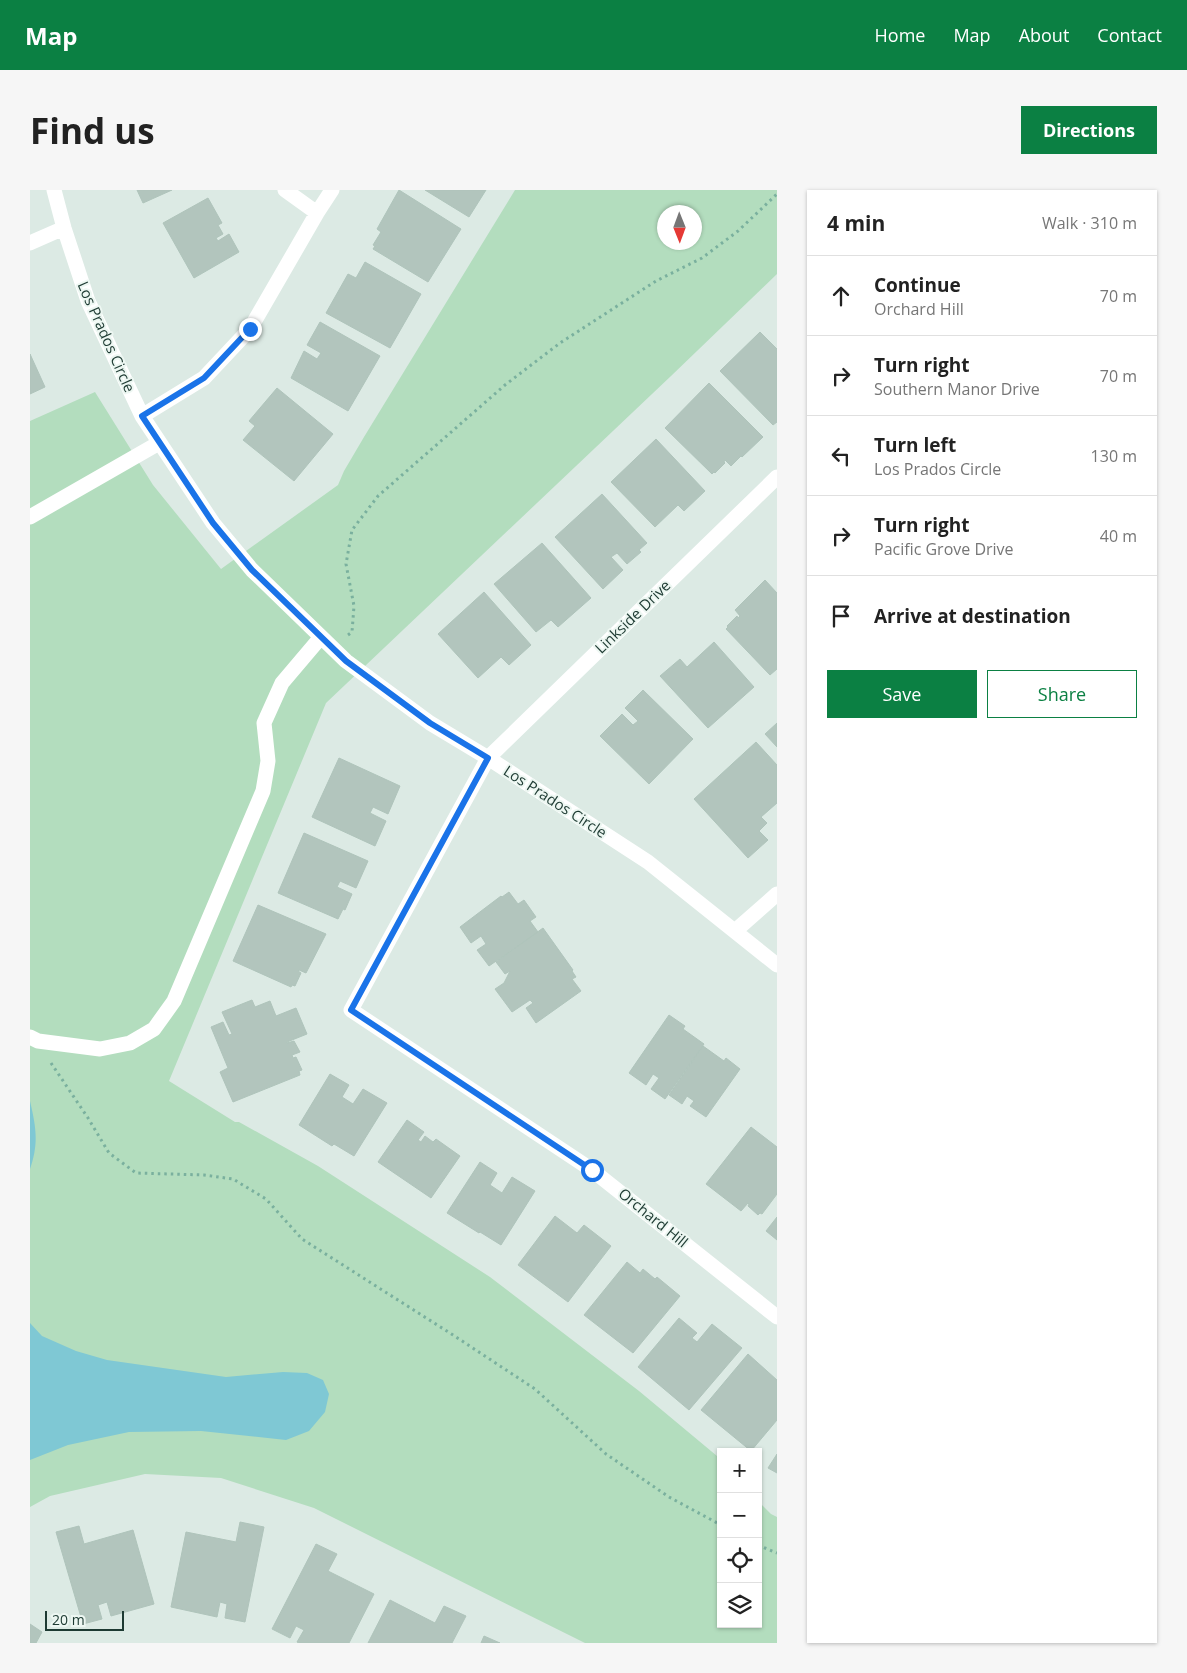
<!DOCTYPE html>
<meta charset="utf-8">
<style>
:root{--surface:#fff;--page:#f6f6f6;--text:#222;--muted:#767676;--line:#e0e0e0;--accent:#0b8043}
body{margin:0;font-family:"Open Sans",sans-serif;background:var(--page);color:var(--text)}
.controls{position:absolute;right:15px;bottom:15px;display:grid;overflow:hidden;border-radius:0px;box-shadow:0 1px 4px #0004}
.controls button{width:45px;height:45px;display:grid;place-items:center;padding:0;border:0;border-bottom:1px solid var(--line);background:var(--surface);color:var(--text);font:25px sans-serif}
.compass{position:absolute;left:627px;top:15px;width:45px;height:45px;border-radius:50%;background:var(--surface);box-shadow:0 1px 4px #0004;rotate:179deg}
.scale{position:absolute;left:15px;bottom:12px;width:79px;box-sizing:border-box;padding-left:5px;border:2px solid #1d3a32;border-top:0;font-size:14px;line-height:18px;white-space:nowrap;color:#1d3a32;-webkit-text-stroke:4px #edf7f2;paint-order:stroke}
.stop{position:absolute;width:15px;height:15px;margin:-11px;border:4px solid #1a73e8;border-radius:50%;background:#fff}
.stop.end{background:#1a73e8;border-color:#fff;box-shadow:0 1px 5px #0008}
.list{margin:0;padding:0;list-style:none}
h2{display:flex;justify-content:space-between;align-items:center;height:65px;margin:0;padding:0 20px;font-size:21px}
h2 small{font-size:16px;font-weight:400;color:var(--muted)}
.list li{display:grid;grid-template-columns:32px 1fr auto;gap:15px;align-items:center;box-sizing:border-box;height:80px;padding:0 20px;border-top:1px solid var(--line)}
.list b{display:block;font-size:19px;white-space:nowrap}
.list p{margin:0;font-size:16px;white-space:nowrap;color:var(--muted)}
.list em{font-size:16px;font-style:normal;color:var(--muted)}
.actions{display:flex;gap:10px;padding:15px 20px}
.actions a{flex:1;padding:11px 0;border:1px solid var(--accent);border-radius:0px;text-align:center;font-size:18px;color:var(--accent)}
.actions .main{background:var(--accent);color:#fff}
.icon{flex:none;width:28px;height:28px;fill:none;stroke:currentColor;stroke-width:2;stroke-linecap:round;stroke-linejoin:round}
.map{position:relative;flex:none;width:747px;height:1453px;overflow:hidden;border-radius:0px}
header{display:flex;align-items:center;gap:30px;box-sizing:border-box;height:70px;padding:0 25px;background:var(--accent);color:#fff}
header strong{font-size:24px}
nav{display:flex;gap:28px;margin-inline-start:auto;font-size:18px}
.intro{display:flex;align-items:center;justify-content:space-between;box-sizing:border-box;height:120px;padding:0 30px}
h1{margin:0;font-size:35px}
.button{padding:12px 22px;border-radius:0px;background:var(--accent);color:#fff;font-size:18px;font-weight:700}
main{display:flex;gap:30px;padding:0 30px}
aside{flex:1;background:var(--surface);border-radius:0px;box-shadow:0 1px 4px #0004}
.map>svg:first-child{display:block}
.green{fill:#b3ddbe;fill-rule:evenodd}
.water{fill:#7fc8d4}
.building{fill:#b2c5bd;stroke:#afc4bb}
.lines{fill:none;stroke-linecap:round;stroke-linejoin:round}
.path{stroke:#7ab09e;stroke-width:3;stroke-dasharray:2.5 4;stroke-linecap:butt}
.minor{stroke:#fff;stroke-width:15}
.route{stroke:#1a73e8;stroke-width:6}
.labels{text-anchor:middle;stroke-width:4;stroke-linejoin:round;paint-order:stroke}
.street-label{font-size:15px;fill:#1d3a32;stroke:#edf7f2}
</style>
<header>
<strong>Map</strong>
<nav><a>Home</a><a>Map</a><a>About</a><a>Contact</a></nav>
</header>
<div class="intro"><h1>Find us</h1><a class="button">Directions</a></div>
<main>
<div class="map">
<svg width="747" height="1453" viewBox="0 0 747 1453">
<rect width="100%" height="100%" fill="#dceae4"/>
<!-- green -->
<path class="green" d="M 485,0 L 747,0 L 747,84 L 641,186 L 296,513 L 139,891 L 205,932 L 209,932 L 288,976 L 460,1087 L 609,1201 L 687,1266 L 691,1273 L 691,1434 L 728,1434 L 728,1311 L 741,1324 L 747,1327 L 747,1453 L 555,1453 L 284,1318 L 191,1288 L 115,1284 L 20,1306 L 0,1317 L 0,231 L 65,202 L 123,295 L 191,379 L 308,295 L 314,281 L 334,247 ZM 634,22 L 664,22 L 664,52 L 634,52 Z"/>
<!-- water -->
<path class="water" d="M 0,911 C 6,937 9,953 0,979 Z
M 0,1133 L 12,1146 L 46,1161 L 77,1170 L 196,1187 L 253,1182 L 277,1183 L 293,1190 L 299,1204 L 295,1222 L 279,1241 L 256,1250 L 171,1241 L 99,1242 L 38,1255 L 0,1270 Z"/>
<!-- building -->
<path class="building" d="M 107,0 L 142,0 L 113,13 Z
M 369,0 L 431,39 L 398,92 L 343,59 L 345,56 L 343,55 L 351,42 L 347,39 Z
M 395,0 L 456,0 L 439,27 Z
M 178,8 L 192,33 L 188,35 L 193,44 L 186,48 L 188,51 L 199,44 L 209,62 L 164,88 L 133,33 Z
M 335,72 L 391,104 L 360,158 L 296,123 L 318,84 L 326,88 Z
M 290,132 L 350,166 L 318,221 L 261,188 L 274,161 L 287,169 L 291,163 L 277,155 Z
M 730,142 L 747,159 L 747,232 L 743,235 L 690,181 Z
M 0,164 L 15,197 L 0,204 Z
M 679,193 L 733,247 L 712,267 L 711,266 L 701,276 L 695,270 L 694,272 L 695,273 L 685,283 L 684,282 L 682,284 L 635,238 Z
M 247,198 L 303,244 L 264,291 L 213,250 L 225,236 L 219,231 Z
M 626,249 L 675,301 L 654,321 L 648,315 L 625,337 L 581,292 Z
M 572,304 L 617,353 L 609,360 L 611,362 L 597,374 L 587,363 L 581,367 L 593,380 L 573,399 L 525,347 Z
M 512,353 L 561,408 L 528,437 L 521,430 L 506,442 L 464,394 Z
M 735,390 L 747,403 L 747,479 L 740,485 L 696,439 L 698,437 L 697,436 L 707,426 L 708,428 L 710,426 L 705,420 Z
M 454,402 L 501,455 L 479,475 L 471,467 L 448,488 L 408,444 Z
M 684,452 L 724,497 L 678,538 L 630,486 L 650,469 L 657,477 Z
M 613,500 L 663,549 L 619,594 L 570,546 L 592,524 L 603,535 L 608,531 L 595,518 Z
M 747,533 L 747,557 L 735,544 Z
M 726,552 L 747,575 L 747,613 L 731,627 L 737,633 L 729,641 L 738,650 L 718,668 L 664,609 Z
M 309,568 L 370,596 L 358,624 L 343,617 L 340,623 L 356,631 L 345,656 L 282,627 Z
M 274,643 L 338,671 L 326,698 L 310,691 L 307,697 L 322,704 L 315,720 L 313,719 L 308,729 L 248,703 Z
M 479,702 L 488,714 L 494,710 L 506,727 L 500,731 L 508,742 L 459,776 L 447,760 L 456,754 L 451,746 L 441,753 L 430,737 L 471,706 L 472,707 Z
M 228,715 L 296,744 L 276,783 L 269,780 L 268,781 L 271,783 L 265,796 L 262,795 L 261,797 L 203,771 Z
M 513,738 L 543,780 L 542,781 L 546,787 L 542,789 L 551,801 L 506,833 L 496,818 L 503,813 L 500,810 L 482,822 L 465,799 L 474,793 L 480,781 L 475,784 L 466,772 Z
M 222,810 L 225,817 L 240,811 L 246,826 L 266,818 L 277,844 L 257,852 L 257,853 L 264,851 L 270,862 L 262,865 L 263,868 L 266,867 L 272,880 L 269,881 L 270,885 L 203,912 L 190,882 L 198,878 L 181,837 L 193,832 L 199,845 L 202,844 L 192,822 Z
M 639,825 L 655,836 L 653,839 L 674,854 L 635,909 L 621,899 L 629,888 L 623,884 L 616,895 L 599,883 Z
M 673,856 L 694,871 L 696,868 L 710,879 L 676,927 L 660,916 L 664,911 L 657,906 L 652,914 L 639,905 Z
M 300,884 L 319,895 L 312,907 L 323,914 L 333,899 L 357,913 L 324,966 L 304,954 L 302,956 L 269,935 Z
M 377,930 L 394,942 L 388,950 L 391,952 L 395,946 L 403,952 L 406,949 L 430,966 L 401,1008 L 348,972 Z
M 721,937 L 747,957 L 747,1004 L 732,1024 L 730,1023 L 728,1025 L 718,1016 L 719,1014 L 718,1013 L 711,1021 L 676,994 Z
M 450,972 L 467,983 L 460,995 L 472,1003 L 482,987 L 505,1001 L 471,1055 L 450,1042 L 449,1043 L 417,1023 Z
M 525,1026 L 547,1043 L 554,1035 L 581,1056 L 538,1112 L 488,1075 Z
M 747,1027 L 747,1050 L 736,1041 Z
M 597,1072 L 610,1083 L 613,1079 L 625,1089 L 627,1087 L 650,1106 L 603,1163 L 554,1125 Z
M 649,1128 L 667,1143 L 662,1148 L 667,1152 L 682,1134 L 712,1158 L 659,1220 L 608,1177 Z
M 718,1164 L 747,1190 L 747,1230 L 721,1261 L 671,1220 Z
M 747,1264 L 747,1283 L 738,1278 Z
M 210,1332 L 234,1337 L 215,1432 L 195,1428 L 197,1414 L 190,1412 L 187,1427 L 141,1417 L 156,1342 L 206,1352 Z
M 49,1336 L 54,1354 L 103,1340 L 124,1414 L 81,1426 L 77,1412 L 68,1415 L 72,1429 L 53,1434 L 26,1342 Z
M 286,1354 L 307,1364 L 298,1381 L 344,1404 L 319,1453 L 269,1453 L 267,1452 L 274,1440 L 266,1436 L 260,1448 L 242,1439 Z
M 360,1410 L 405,1433 L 414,1416 L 436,1426 L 422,1453 L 338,1453 Z
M 0,1434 L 12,1442 L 6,1453 L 0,1453 Z
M 454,1446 L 470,1453 L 451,1453 Z"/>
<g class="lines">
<!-- path -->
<path class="path" d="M 318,445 L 322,442 L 324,416 L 316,374 L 322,340 L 348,306 L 475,195 L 530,153 L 626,91 L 672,68 L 708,41 L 747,4
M 21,873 L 58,928 L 79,963 L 106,983 L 174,985 L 203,989 L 236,1009 L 272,1049 L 423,1145 L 505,1199 L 576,1264 L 639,1307 L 691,1335
M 728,1355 L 747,1363"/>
<!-- minor -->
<path class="minor" d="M 24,0 L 34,38 L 58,111 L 112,226 L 183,333 L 222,380 L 316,471 L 400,533 L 458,568 L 618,672 L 747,775
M 255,0 L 287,23
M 0,53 L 34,38
M 112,226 L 174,188 L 220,139 L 287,23 L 302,0
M 747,287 L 458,568 L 321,820 L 562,980 L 747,1127
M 0,327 L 129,253
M 705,741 L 747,704
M 0,847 L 8,851 L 70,859 L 100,853 L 124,839 L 144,811 L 233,601 L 238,571 L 234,533 L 252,493 L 291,447"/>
</g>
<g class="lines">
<!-- route -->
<path class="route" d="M 220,139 L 174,188 L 112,226 L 183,333 L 222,380 L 316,471 L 400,533 L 458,568 L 321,820 L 562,980"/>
</g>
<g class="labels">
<!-- street labels -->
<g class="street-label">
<text transform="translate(76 147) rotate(66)" y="5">Los Prados Circle</text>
<text transform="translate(603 427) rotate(-44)" y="5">Linkside Drive</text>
<text transform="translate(525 612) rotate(33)" y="5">Los Prados Circle</text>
<text transform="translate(623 1028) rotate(39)" y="5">Orchard Hill</text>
</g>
</g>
</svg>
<div class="controls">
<button>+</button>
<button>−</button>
<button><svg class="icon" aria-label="locate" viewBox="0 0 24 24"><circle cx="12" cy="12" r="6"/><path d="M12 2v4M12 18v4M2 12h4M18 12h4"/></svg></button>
<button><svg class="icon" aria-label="layers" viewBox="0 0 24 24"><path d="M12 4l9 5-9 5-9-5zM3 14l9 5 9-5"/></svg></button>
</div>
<svg class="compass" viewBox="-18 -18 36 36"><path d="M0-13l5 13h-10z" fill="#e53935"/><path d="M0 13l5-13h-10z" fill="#767676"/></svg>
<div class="scale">20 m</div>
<div class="stop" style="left:562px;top:980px"></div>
<div class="stop end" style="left:220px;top:139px"></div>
</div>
<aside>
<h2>4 min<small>Walk · 310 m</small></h2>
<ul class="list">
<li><svg class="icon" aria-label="ahead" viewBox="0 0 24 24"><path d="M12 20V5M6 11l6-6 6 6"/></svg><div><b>Continue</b><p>Orchard Hill</p></div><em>70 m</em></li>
<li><svg class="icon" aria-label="right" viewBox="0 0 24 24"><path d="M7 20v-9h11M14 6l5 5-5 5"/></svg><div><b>Turn right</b><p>Southern Manor Drive</p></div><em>70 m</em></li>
<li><svg class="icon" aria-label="left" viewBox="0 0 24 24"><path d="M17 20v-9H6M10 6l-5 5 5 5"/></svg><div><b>Turn left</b><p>Los Prados Circle</p></div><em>130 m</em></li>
<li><svg class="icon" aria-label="right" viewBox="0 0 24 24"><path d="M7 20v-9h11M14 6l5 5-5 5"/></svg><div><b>Turn right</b><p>Pacific Grove Drive</p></div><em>40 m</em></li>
<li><svg class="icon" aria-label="arrive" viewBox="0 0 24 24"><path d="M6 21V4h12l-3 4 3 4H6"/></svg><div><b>Arrive at destination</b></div></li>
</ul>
<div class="actions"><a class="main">Save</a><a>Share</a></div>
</aside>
</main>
